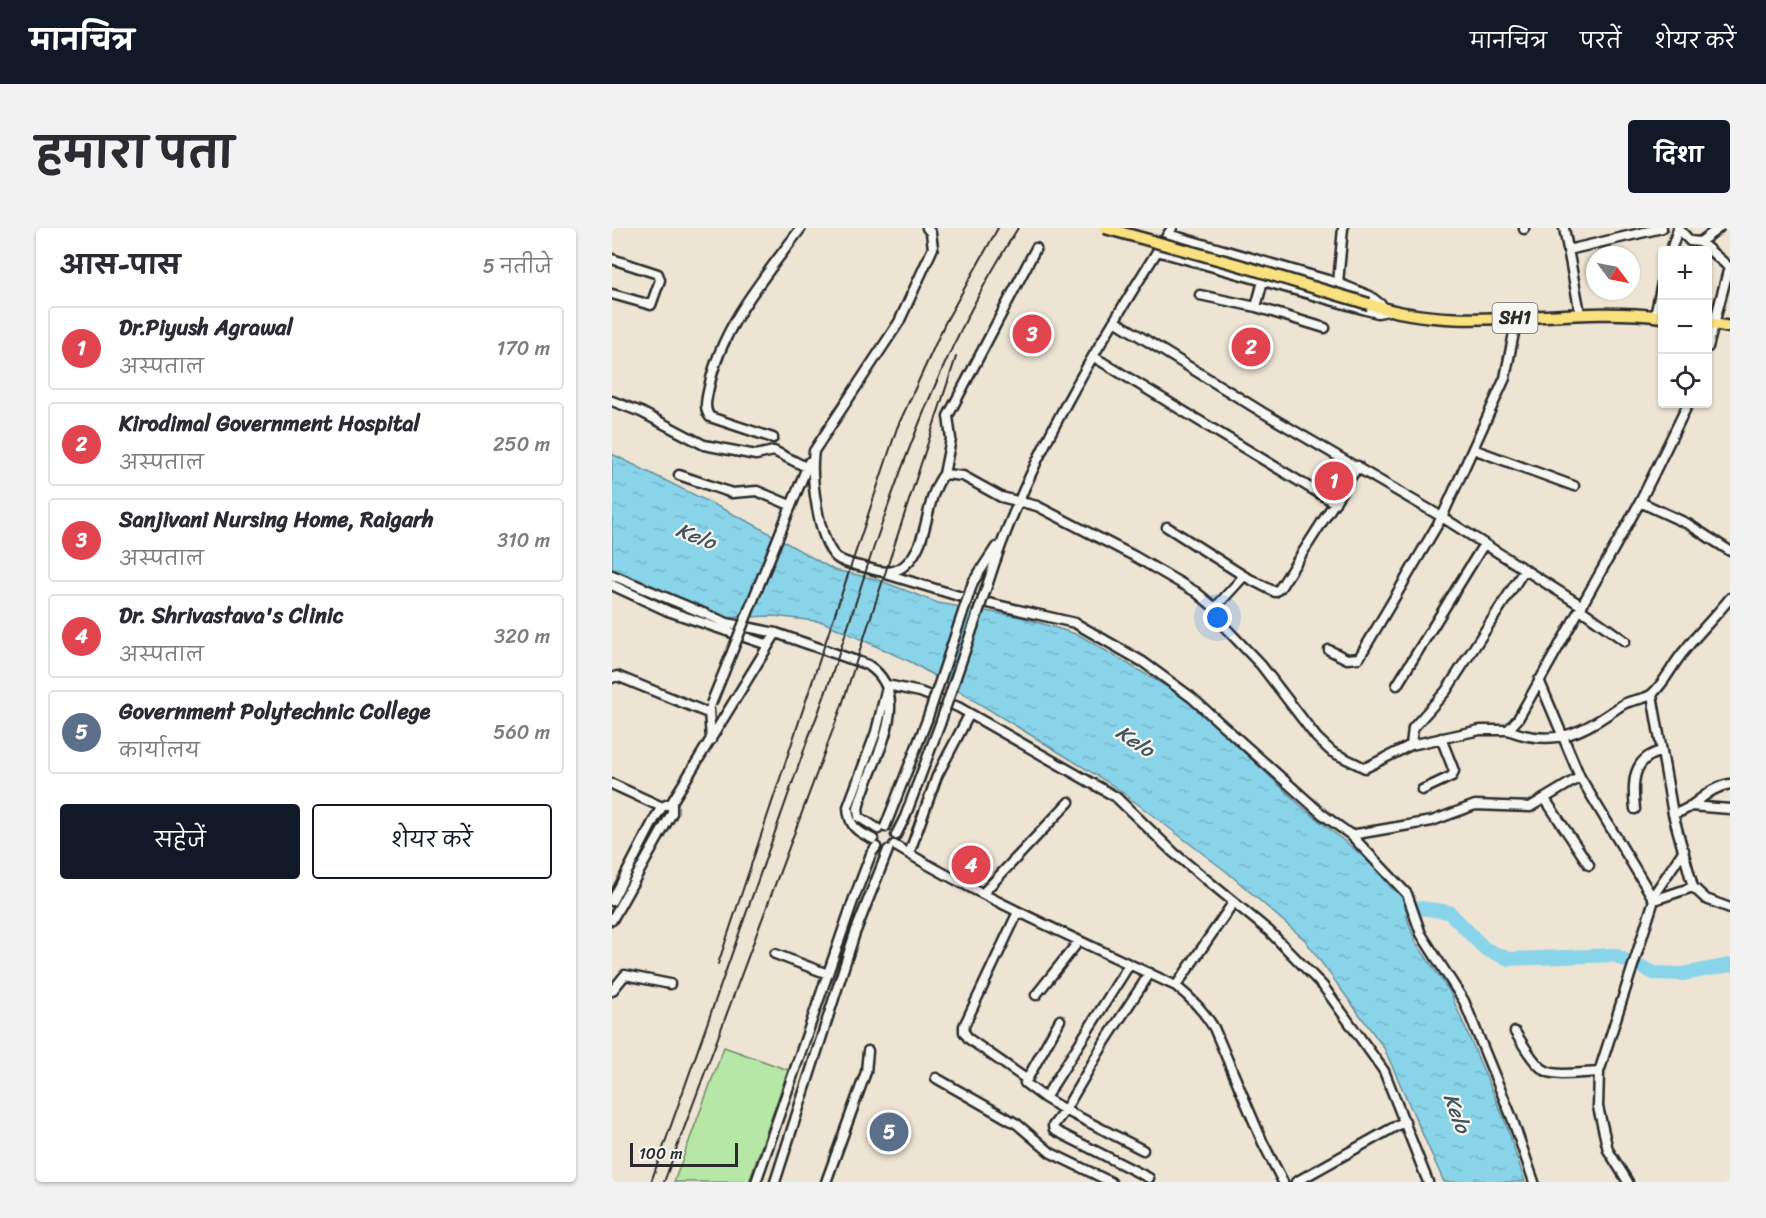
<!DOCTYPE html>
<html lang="hi">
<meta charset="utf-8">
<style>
:root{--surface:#fff;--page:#f2f2f3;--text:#2b2b33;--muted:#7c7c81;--line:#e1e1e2;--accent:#111827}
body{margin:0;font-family:Sriracha,"Playpen Sans Deva",sans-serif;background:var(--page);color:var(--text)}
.controls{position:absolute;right:18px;top:18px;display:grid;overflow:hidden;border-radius:6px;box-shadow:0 2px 4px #0004}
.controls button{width:54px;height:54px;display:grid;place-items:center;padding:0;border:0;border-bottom:2px solid var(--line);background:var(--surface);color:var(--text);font:30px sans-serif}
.compass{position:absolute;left:974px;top:18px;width:54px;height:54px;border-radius:50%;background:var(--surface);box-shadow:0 2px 4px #0004;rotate:122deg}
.scale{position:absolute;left:18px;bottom:15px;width:108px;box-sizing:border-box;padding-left:6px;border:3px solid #2b2b2b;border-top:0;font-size:16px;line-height:21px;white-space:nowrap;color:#2b2b2b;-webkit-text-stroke:4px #f6f6f2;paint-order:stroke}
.you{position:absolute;left:606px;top:390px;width:21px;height:21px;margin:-15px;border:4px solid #fff;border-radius:50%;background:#1a73e8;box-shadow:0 0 0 9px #1a73e833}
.badge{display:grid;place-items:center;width:39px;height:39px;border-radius:50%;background:var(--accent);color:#fff;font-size:20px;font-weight:700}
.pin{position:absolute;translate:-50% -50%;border:3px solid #fff;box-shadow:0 2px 6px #0006}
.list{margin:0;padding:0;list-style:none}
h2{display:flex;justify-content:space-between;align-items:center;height:78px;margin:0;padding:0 24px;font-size:26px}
h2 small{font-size:20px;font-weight:400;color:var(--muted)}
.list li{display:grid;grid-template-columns:39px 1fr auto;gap:18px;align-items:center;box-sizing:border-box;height:84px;margin:0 12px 12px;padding:0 12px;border:2px solid var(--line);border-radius:6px}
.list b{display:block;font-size:22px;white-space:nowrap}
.list p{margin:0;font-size:20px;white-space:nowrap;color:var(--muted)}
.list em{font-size:20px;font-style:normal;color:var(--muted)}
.actions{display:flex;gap:12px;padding:18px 24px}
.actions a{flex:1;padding:14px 0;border:2px solid var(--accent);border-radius:6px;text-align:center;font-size:21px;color:var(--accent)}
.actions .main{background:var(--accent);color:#fff}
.icon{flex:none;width:33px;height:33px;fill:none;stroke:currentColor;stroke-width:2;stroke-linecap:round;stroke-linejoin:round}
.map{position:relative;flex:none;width:1118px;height:954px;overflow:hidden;border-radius:6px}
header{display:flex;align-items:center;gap:36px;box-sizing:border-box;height:84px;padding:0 30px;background:var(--accent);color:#fff}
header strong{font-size:28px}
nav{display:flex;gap:33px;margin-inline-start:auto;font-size:21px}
.intro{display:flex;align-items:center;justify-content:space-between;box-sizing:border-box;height:144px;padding:0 36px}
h1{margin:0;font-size:42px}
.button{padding:15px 27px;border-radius:6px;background:var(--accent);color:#fff;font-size:21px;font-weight:700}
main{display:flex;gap:36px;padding:0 36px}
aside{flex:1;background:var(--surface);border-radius:6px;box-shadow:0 2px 4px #0004}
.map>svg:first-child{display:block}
.green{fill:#b7e7a7;stroke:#718969;stroke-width:1.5}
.water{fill:url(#water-ripples);stroke:#64909e;stroke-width:1.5}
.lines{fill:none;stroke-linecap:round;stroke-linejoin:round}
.river{stroke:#8ad4ea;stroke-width:14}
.minor-casing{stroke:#2b2b2b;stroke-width:13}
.major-casing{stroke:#2b2b2b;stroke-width:15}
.minor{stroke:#f6f6f2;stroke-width:8}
.major{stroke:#fae180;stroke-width:10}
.rail{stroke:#2b2b2b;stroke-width:2}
.minor-bridge-casing{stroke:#2b2b2b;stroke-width:13;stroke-linecap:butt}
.major-bridge-casing{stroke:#2b2b2b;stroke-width:15;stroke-linecap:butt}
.minor-bridge{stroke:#f6f6f2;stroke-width:8}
.major-bridge{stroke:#fae180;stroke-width:10}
.labels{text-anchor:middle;stroke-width:4.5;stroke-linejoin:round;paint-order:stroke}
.shield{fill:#f6f6f2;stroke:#686867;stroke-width:1.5}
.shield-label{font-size:18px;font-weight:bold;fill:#2b2b2b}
.water-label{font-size:21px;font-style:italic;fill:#43555b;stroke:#f6f6f2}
</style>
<header>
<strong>मानचित्र</strong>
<nav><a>मानचित्र</a><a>परतें</a><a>शेयर करें</a></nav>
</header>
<div class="intro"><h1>हमारा पता</h1><a class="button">दिशा</a></div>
<main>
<aside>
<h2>आस-पास<small>5 नतीजे</small></h2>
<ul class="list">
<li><span class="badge" style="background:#e0444e">1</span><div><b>Dr.Piyush Agrawal</b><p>अस्पताल</p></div><em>170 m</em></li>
<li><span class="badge" style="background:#e0444e">2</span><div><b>Kirodimal Government Hospital</b><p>अस्पताल</p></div><em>250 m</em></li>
<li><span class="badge" style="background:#e0444e">3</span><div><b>Sanjivani Nursing Home, Raigarh</b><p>अस्पताल</p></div><em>310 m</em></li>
<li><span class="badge" style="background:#e0444e">4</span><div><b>Dr. Shrivastava's Clinic</b><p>अस्पताल</p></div><em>320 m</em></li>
<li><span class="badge" style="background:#5c6f8a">5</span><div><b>Government Polytechnic College</b><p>कार्यालय</p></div><em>560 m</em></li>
</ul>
<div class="actions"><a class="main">सहेजें</a><a>शेयर करें</a></div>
</aside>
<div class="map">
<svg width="1118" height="954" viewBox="0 0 1118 954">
<defs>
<pattern id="water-ripples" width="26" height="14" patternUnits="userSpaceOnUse" patternTransform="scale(1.5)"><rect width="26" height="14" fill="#8ad4ea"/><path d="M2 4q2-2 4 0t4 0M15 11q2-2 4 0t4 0" fill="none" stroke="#77b6c9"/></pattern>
</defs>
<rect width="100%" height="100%" fill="#eee4d4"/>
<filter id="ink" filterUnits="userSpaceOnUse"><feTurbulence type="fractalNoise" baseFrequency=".0167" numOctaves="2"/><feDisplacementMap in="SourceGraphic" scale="12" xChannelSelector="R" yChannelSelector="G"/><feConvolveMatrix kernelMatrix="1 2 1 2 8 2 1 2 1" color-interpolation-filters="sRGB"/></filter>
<g filter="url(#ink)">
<!-- green -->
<path class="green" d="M 112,819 L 176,842 L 137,954 L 62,954 Z"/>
<!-- water -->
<path class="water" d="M 0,226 L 141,296 L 222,342 L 264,351 L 326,375 L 408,389 L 467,407 L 576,471 L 689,578 L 758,634 L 789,672 L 803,713 L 838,764 L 893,893 L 913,954 L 832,954 L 772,820 L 693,712 L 615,644 L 502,558 L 301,435 L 211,394 L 162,388 L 108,390 L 0,344 Z"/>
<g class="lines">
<!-- river -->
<path class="river" d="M 776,668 L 794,678 L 837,684 L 873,721 L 897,731 L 1002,727 L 1042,745 L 1071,746 L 1118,737"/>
<defs>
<path id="minor" d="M 315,0 L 319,5 L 321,20 L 287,94 L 202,223 C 198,247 206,312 224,329 C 232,336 249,338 259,341 C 271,345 283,346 293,337 C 319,314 311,273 332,246 L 351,248 L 389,269 L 425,278 L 522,328 L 584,364 L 603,380 L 606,392 L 649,437 L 705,510 L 720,524 L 753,540 L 799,517 L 868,502 L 896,502 L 906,491 L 1028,274 L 1076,176
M 731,0 L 726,55 L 758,68 L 772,79
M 912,0 L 912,1
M 952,0 L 968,85
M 1066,0 L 1078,13 L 1088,14 L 1107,0
M 556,6 L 726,55
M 1088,14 L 1118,40
M 956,22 L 1050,0
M 1059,22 L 1066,1
M 545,23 L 754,82 L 766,85 L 776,83
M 0,31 L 46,46 L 48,52 L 39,77 L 0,66
M 588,67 L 644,79 L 713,100
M 644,79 L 651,53
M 1043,88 L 1050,55
M 503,93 L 650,184 L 830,289 L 970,378
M 1096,119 L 1117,39
M 482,129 L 723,275
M 0,173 L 29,184 L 92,217 L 144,227 L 162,223 L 194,239
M 161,210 L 98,189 C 91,181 95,169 97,159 C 110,97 152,50 189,0
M 861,221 L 962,258
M 332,246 L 339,211 L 336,188 L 424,20
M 67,247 L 120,265 L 145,263 L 178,277
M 1028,274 L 1076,296 L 1118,323
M 555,299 L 632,348 L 663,364 L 668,360 L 746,238
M 170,300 L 197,234
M 274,346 L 350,369 L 463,395 L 531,434 L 579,469 L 710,586 L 739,607 L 795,666 L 809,706 L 852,773 L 900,890 L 922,954
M 0,347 L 115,395 L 164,405
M 361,354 L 384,319
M 0,357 L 56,383 L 156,417
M 375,358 C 415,230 488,113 560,0
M 603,380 L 632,348
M 968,381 L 1013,413
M 717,422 L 735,431 L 747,430 L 830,289 L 893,150 L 905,90
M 0,450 L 5,448 L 96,485
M 927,452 L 968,549 L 1042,672
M 275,457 L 308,464 L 346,479 L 504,569 L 562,625 L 657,703 L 711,758 L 772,843 L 816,954
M 785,457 L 872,316
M 1040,467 L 1061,586 L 1081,659
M 97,482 L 99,512
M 896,502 C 944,521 972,503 1010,477 C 1019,471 1033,472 1040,466 C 1053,455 1061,435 1073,422 C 1087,404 1104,388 1118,370
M 799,517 L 801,500 L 834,463 L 913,341
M 0,556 L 50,579
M 810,562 L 840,548 L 842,543 L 829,510
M 933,571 L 977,637
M 1078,578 L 1118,581
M 1023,581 C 1020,555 1020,530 1050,523
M 1061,586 C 1084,581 1093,560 1118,556
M 273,599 L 315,492
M 284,607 L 293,589 L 328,496
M 739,607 L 820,593 L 863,577 L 918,579 L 968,549
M 261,611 C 244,603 237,598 236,579 L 264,504 L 274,463
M 282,617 C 372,671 469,713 564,758 C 579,770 592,783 602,800 L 651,915 L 671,954
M 297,626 L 325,548 L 357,487
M 371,665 L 457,574
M 1041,668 L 1072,622
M 0,673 L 43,590 L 50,579 L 60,574
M 406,684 L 352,798 L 352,804 L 357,811 L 414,851
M 0,692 L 60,585 L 60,574 L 164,405 L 256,437 C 307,471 255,538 246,581 L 247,589 L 266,601
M 163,726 L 216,746
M 517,737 L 433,870 L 453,882 L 441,898 L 442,902 L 537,950
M 564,758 L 621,675
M 0,763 L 13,747 L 58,756
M 424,767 L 467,713
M 903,804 C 934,853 930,847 987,844
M 324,850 L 405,896 L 439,925 L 499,954
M 433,870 L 413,855 L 448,792
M 531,922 L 453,882 L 494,812 L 538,745
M 144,954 L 241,673 L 259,626 L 264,619
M 163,954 L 243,705 L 276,622
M 214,954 L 254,844 L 256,823
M 684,954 L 793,893
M 1016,954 L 996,922 L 986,879 L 987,844 L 1042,672 L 1081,659 L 1094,671 L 1118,680"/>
<path id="major" d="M 757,76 C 852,108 954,76 1050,89
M 1096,95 L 1118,99"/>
</defs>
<!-- minor casing -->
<use href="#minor" class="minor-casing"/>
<!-- major casing -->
<use href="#major" class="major-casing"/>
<!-- minor -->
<use href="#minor" class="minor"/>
<!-- major -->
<use href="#major" class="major"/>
<!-- rail -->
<path class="rail" d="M 106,736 L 285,200 L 333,95 L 386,0
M 39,954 L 197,508 C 224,443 242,376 265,310 C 302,201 344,97 406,0
M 52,954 L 229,480 L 344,129"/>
<defs>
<path id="minor-bridge" d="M 99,476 L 170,300
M 315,492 L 361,354
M 328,496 L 375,358"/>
<path id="major-bridge" d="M 493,0 L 627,37 L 757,76"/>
</defs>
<!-- minor-bridge casing -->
<use href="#minor-bridge" class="minor-bridge-casing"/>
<!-- major-bridge casing -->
<use href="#major-bridge" class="major-bridge-casing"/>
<!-- minor-bridge -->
<use href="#minor-bridge" class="minor-bridge"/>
<!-- major-bridge -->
<use href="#major-bridge" class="major-bridge"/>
</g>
</g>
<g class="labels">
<!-- shield labels -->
<rect class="shield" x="880.5" y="75" width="45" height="30" rx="4.5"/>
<g class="shield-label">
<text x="903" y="96">SH1</text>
</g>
<!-- water labels -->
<g class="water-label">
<text transform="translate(84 308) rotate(22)" y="7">Kelo</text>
<text transform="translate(523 513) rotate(34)" y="7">Kelo</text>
<text transform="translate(845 885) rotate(70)" y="7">Kelo</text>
</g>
</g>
</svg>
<div class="controls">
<button>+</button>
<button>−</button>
<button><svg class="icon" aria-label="locate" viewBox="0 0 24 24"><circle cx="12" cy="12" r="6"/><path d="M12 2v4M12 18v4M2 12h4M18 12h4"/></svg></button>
</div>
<svg class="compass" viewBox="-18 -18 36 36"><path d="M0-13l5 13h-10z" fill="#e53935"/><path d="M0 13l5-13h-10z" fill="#7c7c81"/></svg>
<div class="scale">100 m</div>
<div class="you"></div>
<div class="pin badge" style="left:722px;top:253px;background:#e0444e">1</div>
<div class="pin badge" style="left:639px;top:119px;background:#e0444e">2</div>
<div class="pin badge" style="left:420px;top:106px;background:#e0444e">3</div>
<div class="pin badge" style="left:359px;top:637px;background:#e0444e">4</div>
<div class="pin badge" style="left:277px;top:904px;background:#5c6f8a">5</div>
</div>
</main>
